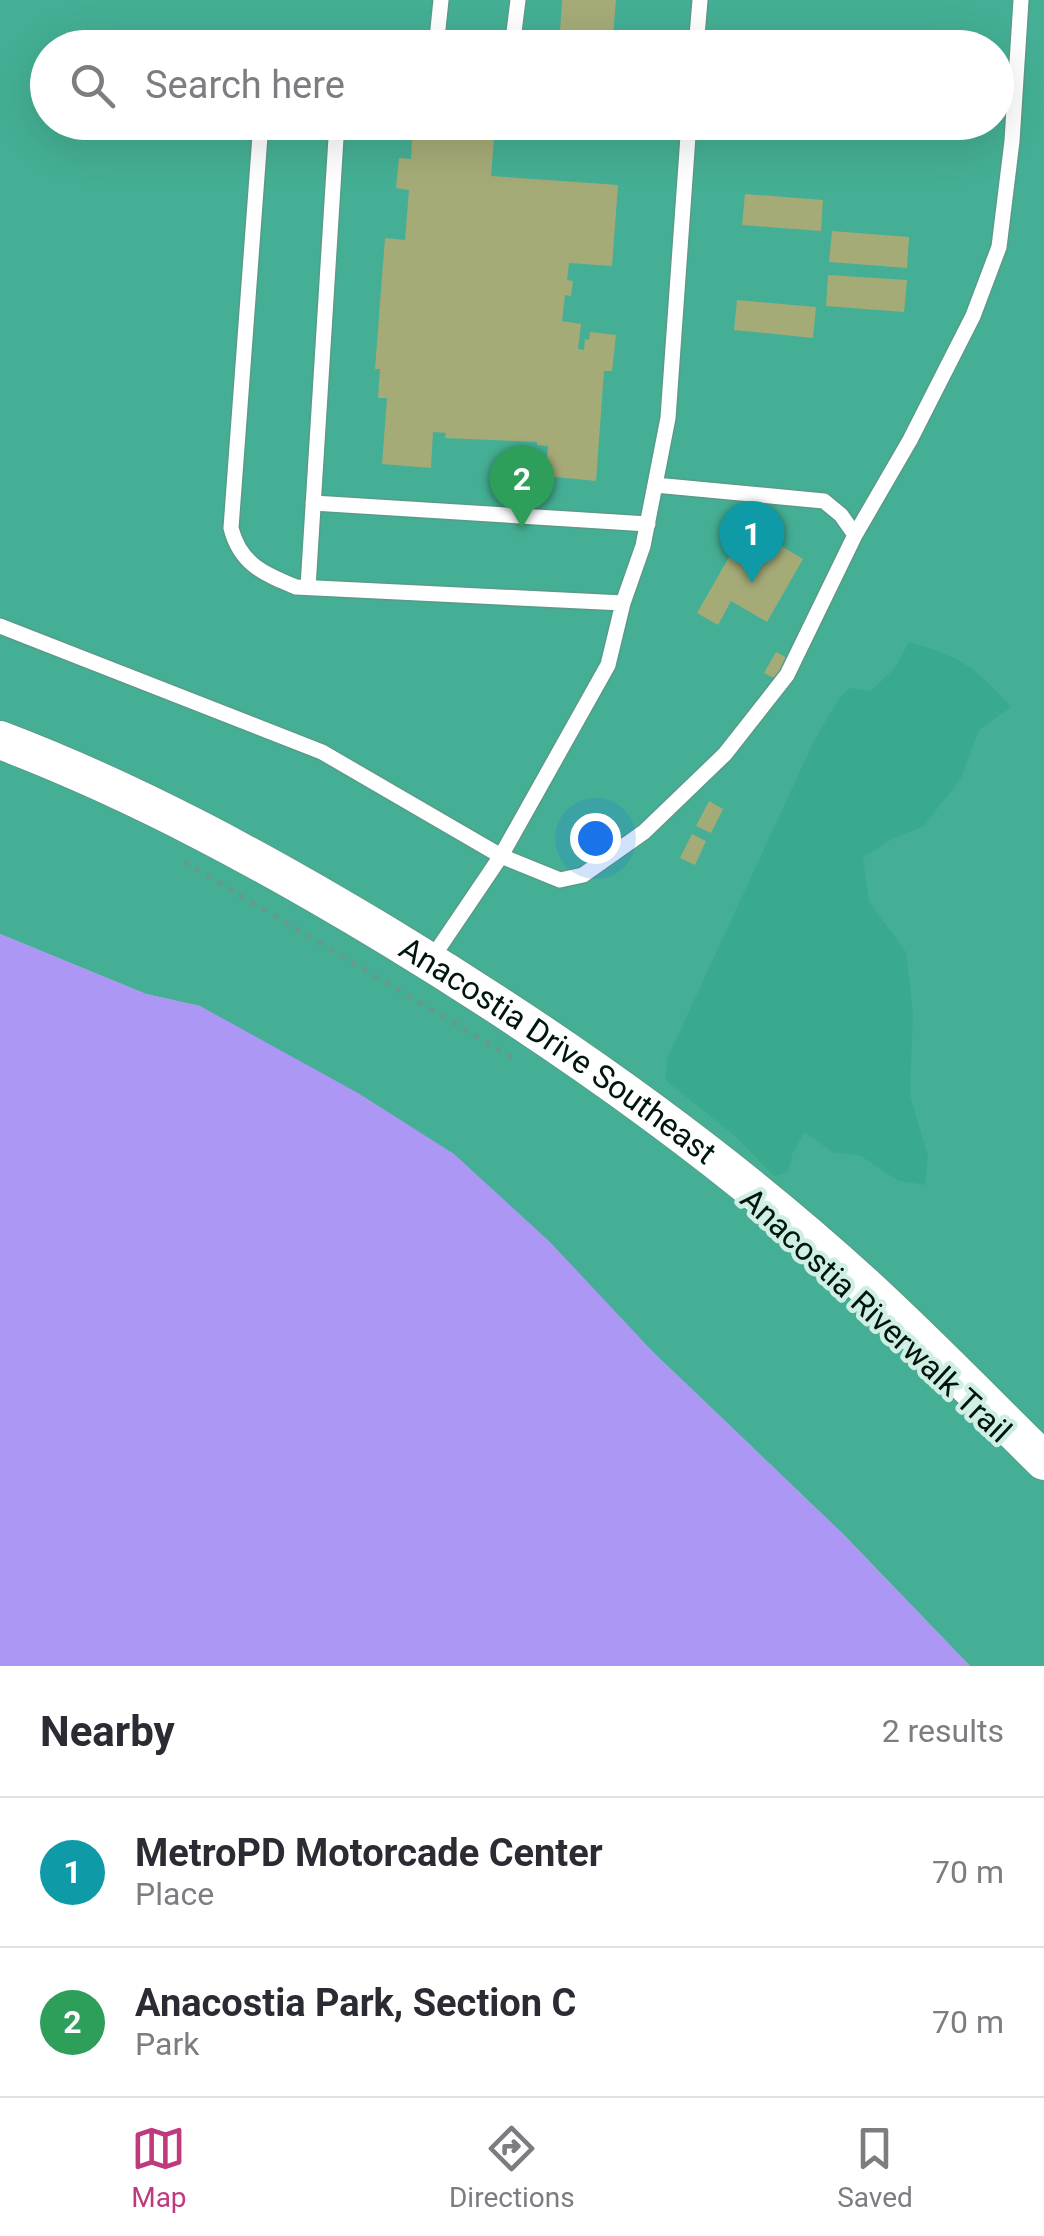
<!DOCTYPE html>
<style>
:root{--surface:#fff;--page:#f2f2f3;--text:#2b2b33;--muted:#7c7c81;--line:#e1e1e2;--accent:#bf3a7d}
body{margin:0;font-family:Roboto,sans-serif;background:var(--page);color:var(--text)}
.you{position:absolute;left:595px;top:838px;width:35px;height:35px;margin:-25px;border:8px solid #fff;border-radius:50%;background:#1a73e8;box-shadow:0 0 0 15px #1a73e833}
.badge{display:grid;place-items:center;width:65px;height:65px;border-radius:50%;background:var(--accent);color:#fff;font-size:32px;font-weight:700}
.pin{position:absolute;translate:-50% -82px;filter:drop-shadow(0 2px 5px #0008)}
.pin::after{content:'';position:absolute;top:52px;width:35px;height:30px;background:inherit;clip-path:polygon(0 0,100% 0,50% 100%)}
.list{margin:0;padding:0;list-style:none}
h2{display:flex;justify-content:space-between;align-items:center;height:130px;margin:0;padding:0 40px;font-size:42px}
h2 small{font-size:32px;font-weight:400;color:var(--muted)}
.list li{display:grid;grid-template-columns:65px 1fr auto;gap:30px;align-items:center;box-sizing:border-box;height:150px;padding:0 40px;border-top:2px solid var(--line)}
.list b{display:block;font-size:38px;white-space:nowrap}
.list p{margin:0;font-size:32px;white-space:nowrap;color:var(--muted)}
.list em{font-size:32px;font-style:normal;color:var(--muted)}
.icon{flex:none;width:55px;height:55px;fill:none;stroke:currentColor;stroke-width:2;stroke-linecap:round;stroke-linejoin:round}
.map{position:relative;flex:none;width:1044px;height:1666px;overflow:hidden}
.search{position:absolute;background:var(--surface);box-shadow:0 10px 40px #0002;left:30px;right:30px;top:30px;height:110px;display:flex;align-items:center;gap:25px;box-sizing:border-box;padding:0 35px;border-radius:55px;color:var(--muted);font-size:38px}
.sheet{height:430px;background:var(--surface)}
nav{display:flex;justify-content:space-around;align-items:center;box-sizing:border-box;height:140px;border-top:2px solid var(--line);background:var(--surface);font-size:28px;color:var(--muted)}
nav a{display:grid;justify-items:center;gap:5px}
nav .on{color:var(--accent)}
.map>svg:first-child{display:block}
.green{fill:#44af94;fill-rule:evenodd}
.forest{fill:#3aaa8e}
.water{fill:#ad97f5}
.building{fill:#a5ab77}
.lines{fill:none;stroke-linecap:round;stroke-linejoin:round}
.service-casing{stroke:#5a9a88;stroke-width:18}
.tertiary-casing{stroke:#5a9a88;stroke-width:40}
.path{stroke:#669a8a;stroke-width:5;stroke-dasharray:5 8;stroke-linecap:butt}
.service{stroke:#fff;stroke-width:15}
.tertiary{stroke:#fff;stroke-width:38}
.labels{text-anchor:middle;stroke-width:9;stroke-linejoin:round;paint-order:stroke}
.street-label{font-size:32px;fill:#00150e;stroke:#cfefe4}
</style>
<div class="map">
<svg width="1044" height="1666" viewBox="0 0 1044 1666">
<rect width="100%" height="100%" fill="#95d6c2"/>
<!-- green -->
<path class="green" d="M 0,0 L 1044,0 L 1044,1666 L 970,1666 L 843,1534 L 655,1354 L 200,1006 L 146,994 L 0,934 ZM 48,48 L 996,48 L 996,122 L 48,122 Z"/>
<!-- forest -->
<path class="forest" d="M 909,642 C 960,655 976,668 1011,707 L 979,730 L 961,778 L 924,826 L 888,841 L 863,858 L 869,902 L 906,952 L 913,1013 L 910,1095 L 928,1156 L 925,1185 L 897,1180 L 861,1156 L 832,1152 L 805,1132 L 793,1152 L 788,1172 L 774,1176 L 735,1136 L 665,1080 L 667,1059 L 813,743 L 839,698 L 850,688 L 871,691 L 895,668 Z"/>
<!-- water -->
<path class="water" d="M 0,934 L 146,994 L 200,1006 L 358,1093 L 454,1154 L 550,1242 L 655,1354 L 843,1534 L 970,1666 L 0,1666 Z"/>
<!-- building -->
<path class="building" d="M 562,0 L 616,0 L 612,48 L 559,48 Z
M 413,122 L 495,128 L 491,176 L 618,185 L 612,266 L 569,263 L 567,280 L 573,281 L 571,296 L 565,295 L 562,321 L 581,324 L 578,349 L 584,350 L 585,339 L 589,340 L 590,332 L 616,335 L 612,371 L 604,371 L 596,481 L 545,476 L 548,446 L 537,445 L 537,442 L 445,438 L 446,433 L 433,432 L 431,468 L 382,464 L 387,398 L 378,398 L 380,369 L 375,369 L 385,238 L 405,240 L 409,190 L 396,188 L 399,158 L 411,159 Z
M 745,194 L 823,200 L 821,231 L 742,225 Z
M 832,231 L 909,237 L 907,268 L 829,262 Z
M 828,275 L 907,280 L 904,312 L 826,306 Z
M 737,300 L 816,307 L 813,338 L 734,330 Z
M 747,526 L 803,559 L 767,622 L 731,601 L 718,625 L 697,613 Z
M 776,652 L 789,659 L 778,680 L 764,673 Z
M 709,801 L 723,809 L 711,833 L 696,826 Z
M 692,834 L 706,841 L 695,865 L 680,858 Z"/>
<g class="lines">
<defs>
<path id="service" d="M 436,48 L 441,0
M 512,48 L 518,0
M 696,48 L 700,0
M 261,122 L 231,528 C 240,564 264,574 296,587 L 623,603
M 622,122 L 689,128
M 655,485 L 824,501 L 841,515 L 855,535
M 313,503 L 648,524
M 308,587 L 337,122
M 0,626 L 322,752 L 501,856 L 560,880 L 583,875 L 644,832 L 725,754 L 787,675 L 855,535 L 910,440 L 973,316 L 999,247 L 1012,141 L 1021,0
M 430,961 L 501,856 L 608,665 L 623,603 L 643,546 L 668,418 L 689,122"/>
<g id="tertiary">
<path id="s1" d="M 0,740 C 137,792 265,862 391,938 C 559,1040 720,1153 866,1287 C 927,1343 985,1403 1044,1461"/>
</g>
</defs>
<!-- service casing -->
<use href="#service" class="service-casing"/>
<!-- tertiary casing -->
<use href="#tertiary" class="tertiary-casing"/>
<!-- path -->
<path class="path" d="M 184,862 L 514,1059"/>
<!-- service -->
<use href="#service" class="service"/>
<!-- tertiary -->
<use href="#tertiary" class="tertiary"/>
</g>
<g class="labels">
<!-- street labels -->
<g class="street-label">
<text dy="11" stroke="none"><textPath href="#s1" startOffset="640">Anacostia Drive Southeast</textPath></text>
<text transform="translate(876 1315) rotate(43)" y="11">Anacostia Riverwalk Trail</text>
</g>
</g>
</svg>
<div class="you"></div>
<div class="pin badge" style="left:752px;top:583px;background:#0f9aa8">1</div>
<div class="pin badge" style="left:522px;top:528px;background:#2e9e5b">2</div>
<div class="search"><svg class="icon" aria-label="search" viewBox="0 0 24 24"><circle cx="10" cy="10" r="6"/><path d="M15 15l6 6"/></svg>Search here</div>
</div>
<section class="sheet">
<h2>Nearby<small>2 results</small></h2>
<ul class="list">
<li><span class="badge" style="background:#0f9aa8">1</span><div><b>MetroPD Motorcade Center</b><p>Place</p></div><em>70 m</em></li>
<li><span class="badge" style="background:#2e9e5b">2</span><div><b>Anacostia Park, Section C</b><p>Park</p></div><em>70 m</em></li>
</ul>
</section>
<nav>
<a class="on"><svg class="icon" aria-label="map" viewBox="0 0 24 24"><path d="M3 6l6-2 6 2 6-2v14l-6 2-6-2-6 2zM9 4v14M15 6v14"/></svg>Map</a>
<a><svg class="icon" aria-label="directions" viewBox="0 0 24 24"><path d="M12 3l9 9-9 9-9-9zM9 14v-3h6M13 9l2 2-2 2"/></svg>Directions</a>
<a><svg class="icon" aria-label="saved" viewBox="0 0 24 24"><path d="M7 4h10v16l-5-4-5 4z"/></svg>Saved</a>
</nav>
